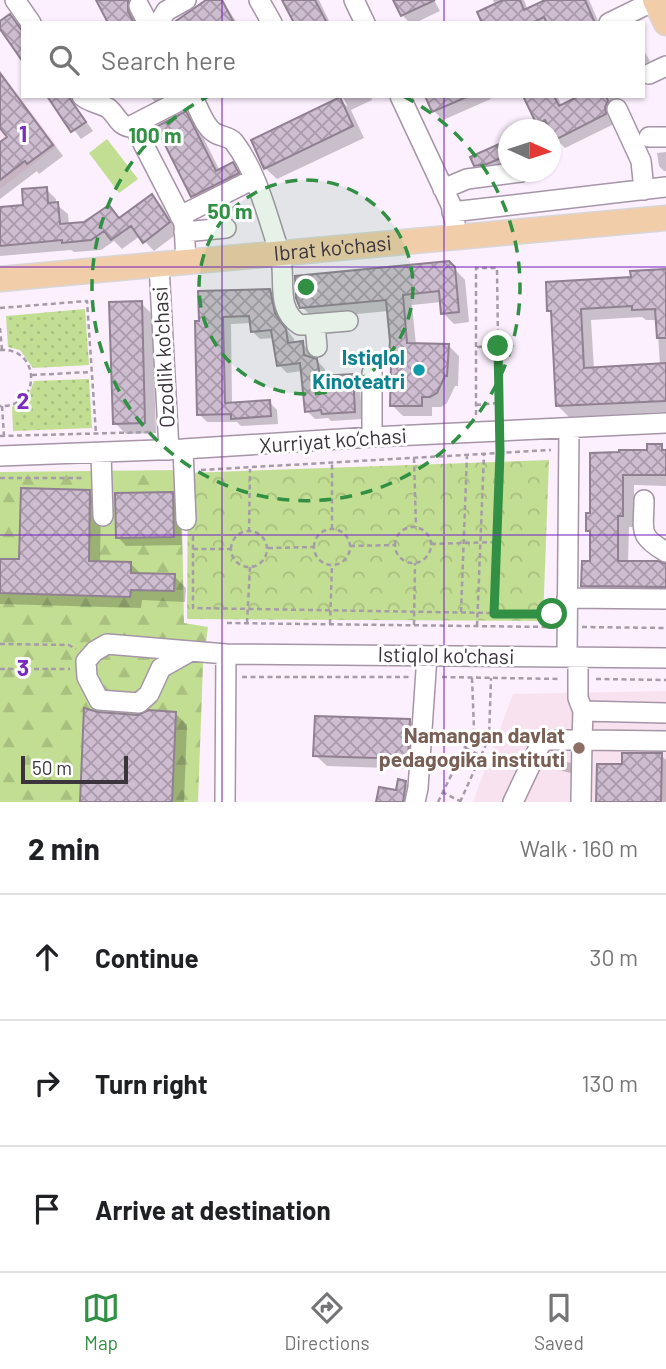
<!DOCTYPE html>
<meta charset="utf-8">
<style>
:root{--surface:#fff;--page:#f6f6f6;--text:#202124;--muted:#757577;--line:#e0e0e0;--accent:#319043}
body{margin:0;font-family:Barlow,sans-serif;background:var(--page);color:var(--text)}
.compass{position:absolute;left:498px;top:119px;width:63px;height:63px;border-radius:50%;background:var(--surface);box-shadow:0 2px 5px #0004;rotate:93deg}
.scale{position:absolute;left:21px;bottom:18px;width:107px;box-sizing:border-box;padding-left:7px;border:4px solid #3b343c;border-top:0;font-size:19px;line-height:24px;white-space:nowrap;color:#3b343c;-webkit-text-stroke:5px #fff;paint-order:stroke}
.stop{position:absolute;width:21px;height:21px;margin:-16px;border:5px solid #319043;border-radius:50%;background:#fff}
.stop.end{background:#319043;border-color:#fff;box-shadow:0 2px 7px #0008}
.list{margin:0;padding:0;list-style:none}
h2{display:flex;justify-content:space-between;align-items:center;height:91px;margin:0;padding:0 28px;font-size:30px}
h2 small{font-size:23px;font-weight:400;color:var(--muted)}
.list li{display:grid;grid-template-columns:46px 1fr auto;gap:21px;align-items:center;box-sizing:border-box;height:126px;padding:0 28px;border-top:2px solid var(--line)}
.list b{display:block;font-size:26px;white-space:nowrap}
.list em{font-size:23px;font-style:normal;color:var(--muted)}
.icon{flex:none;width:38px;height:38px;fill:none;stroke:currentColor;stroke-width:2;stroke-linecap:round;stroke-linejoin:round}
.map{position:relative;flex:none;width:666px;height:802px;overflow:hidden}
.search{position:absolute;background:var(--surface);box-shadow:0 2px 5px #0004;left:21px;right:21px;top:21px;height:77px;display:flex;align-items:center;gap:18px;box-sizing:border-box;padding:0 24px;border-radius:0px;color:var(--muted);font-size:26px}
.sheet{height:469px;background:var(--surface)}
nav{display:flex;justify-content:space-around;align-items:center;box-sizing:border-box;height:98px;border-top:2px solid var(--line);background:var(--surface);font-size:19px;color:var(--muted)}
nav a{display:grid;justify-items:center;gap:4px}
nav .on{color:var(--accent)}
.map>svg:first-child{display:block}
.education{fill:#f9e2f0}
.grass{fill:url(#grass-dots)}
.forest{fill:url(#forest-firs)}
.park{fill:url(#park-crowns)}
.garden{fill:#c2de92}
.shadow{fill:#0003;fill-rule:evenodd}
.building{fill:url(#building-cross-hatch);stroke:#908092;stroke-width:2}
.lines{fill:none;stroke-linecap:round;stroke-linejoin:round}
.minor-casing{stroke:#a595a7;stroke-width:22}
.major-casing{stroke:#d8d6d8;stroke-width:27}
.path{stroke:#a69ca8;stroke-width:2.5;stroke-dasharray:5 3.5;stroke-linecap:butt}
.minor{stroke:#fff;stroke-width:19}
.major{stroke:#f2cdaa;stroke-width:24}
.route{stroke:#319043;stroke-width:9}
.grid{fill:none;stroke:#7b2cbf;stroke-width:2;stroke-opacity:0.55}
.ring{fill:none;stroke:#319043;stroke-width:3.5;stroke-dasharray:12 9}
.culture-dot{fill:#0f9aa8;stroke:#fff;stroke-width:2.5}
.education-dot{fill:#8d6e63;stroke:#fff;stroke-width:2.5}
.labels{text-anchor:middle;stroke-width:6;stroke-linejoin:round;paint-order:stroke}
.street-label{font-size:21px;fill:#3b343c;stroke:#fff}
.culture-label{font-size:21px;font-weight:bold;fill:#0d838f;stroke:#fff;text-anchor:end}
.education-label{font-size:21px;font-weight:bold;fill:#785e54;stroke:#fff;text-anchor:end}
.grid-label{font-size:23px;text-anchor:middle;font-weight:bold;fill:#7b2cbf;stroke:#fff;stroke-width:6;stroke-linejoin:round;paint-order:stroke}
.centre{fill:#319043;stroke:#fff;stroke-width:3.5}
.ring-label{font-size:21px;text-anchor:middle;font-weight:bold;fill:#319043;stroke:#fff;stroke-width:6;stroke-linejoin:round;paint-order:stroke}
</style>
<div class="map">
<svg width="666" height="802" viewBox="0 0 666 802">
<defs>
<pattern id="grass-dots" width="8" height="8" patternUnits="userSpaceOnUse" patternTransform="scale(1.75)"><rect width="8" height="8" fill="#c2de92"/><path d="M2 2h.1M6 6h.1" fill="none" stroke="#a8bf7f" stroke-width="1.8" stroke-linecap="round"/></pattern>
<pattern id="forest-firs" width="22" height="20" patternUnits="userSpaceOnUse" patternTransform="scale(1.75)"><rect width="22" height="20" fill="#c2de92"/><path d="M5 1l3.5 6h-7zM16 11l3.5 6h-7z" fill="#a8bf7f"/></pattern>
<pattern id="park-crowns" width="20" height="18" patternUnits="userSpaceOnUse" patternTransform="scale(1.75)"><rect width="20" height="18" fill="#c2de92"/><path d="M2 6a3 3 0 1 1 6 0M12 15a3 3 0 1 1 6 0" fill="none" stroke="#a8bf7f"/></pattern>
<pattern id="building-cross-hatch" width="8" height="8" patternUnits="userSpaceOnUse" patternTransform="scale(1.75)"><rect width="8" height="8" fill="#cebdd0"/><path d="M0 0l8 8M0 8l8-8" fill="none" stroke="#a89aaa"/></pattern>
</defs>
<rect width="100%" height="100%" fill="#fceffe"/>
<!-- education -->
<path class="education" d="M 0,70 L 57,146 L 0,189 Z
M 666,691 L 666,802 L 473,802 L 513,694 Z"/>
<!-- grass -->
<path class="grass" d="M 85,309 L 89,365 L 33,368 L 20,350 L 8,347 L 6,316 Z
M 89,379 L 92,428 L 13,431 L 12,407 L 28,397 L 34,381 Z"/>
<!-- forest -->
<path class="forest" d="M 181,470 L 184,623 L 208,627 L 203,664 L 198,802 L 0,802 L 0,472 Z"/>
<!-- park -->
<path class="park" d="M 549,460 L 543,621 L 187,619 L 188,473 Z"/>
<!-- garden -->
<path class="garden" d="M 107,139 L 138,179 L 119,193 L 89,153 Z"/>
<!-- shadow -->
<path class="shadow" d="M 98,0 L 142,0 L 135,14 L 137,23 L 110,23 Z
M 211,0 L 222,0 L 237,23 L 175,23 Z
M 284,0 L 319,0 L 330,23 L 296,23 Z
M 395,0 L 434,0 L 440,11 L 415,23 L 410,23 L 402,15 Z
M 493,0 L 524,0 L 528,10 L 549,0 L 589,0 L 599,23 L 480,23 L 495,5 Z
M 643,49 L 650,61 L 644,64 L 649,74 L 643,78 Z
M 0,72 L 63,156 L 39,174 L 37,171 L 0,199 L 0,144 L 9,137 L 0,125 Z
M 49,96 L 68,96 L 93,131 L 81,139 Z
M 150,96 L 186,96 L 161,109 Z
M 342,96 L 371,96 L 372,100 L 351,110 L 364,138 L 277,179 L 265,168 L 340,100 L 348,107 Z
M 427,96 L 490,96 L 491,99 L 443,120 L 434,111 Z
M 525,96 L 557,96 L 562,106 L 583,96 L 619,96 L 611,100 L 616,111 L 614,124 L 565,148 L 556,139 L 552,130 L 544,130 L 538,124 Z
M 186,114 L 197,125 L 220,171 L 232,164 L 244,176 L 204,207 L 193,196 Z
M 507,142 L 508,162 L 493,169 L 481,170 L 476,165 Z
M 666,152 L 666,171 L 664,171 L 659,166 L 657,153 Z
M 46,189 L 56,199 L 56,204 L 68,214 L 69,225 L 85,224 L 109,207 L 121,219 L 152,196 L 162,206 L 178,233 L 154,251 L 140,236 L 122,249 L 114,241 L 101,250 L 74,252 L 71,250 L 0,256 L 0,209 L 25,206 Z
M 449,263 L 465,280 L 469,322 L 454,324 L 443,313 L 442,302 L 412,305 L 416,345 L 448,345 L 459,356 L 458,386 L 455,386 L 447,403 L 441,407 L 432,407 L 432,416 L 403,416 L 392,405 L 393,366 L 390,363 L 392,342 L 389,311 L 313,318 L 302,307 Z
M 666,271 L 666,416 L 663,412 L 569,417 L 558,406 L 553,314 L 549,311 L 632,279 ZM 642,317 L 646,320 L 657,320 L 660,365 L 594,369 L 591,320 Z
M 270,290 L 278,298 L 282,323 L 294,339 L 294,344 L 302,343 L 310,351 L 311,359 L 317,361 L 325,369 L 326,378 L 352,376 L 360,384 L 362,419 L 331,421 L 328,418 L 315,419 L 307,411 L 302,371 L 287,373 L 279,365 L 274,338 L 260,339 L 252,331 L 251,323 L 231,324 L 232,404 L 269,402 L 277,410 L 278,424 L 241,426 L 237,422 L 207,422 L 199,414 L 197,323 Z
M 141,303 L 152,314 L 156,433 L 126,434 L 115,423 Z
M 661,446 L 666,451 L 666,486 L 634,485 L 634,527 L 629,527 L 628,563 L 666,566 L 666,597 L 594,596 L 583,585 L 591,562 L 591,534 L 587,530 L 592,514 L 592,455 L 649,452 Z
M 89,492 L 101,503 L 100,563 L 131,564 L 142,575 L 174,576 L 186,588 L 185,602 L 142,600 L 141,608 L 0,604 L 0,560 L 21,561 Z
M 172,494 L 180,502 L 182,545 L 126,546 L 118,537 Z
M 85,710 L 98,714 L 138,717 L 175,713 L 187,725 L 184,802 L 81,802 Z
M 410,721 L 421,732 L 419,769 L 327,766 L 315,755 Z
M 661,755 L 666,760 L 666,802 L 598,802 L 598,765 L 624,766 Z
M 562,761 L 571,763 L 571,773 L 562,771 Z
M 405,783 L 416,793 L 415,802 L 378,802 L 381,789 L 397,793 Z"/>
<!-- building -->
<path class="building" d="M 96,0 L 128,0 L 128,11 L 134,23 L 108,23 Z
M 206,0 L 222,0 L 234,23 L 173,23 Z
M 282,0 L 315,0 L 327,23 L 294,23 Z
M 393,0 L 435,0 L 401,16 Z
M 503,0 L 520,0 L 524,10 L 545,0 L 585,0 L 595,23 L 547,23 L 544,17 L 532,23 L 482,23 L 477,12 Z
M 10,14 L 23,32 L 23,62 L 0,29 L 0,21 Z
M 0,73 L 53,145 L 27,164 L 25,161 L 0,180 L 0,142 L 7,137 L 0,128 Z
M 47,96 L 68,96 L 86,122 L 71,132 Z
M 425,96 L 469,96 L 432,112 Z
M 523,96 L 554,96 L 559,106 L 579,96 L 606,96 L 608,101 L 605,107 L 606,114 L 555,140 L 545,120 L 537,125 Z
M 340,97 L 353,126 L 264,169 L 251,140 Z
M 186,111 L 216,171 L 233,162 L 239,173 L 191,197 L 156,127 Z
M 508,140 L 508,155 L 487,164 L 474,166 L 470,157 Z
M 47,187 L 48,203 L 58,202 L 60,224 L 84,222 L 109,205 L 119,218 L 152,194 L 170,222 L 143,243 L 131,226 L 111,240 L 104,231 L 91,240 L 62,243 L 62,240 L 0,246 L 0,207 L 23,205 L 22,189 Z
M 449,261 L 455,267 L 459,312 L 441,314 L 439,291 L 403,295 L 407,343 L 449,344 L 447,376 L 445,376 L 437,393 L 430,397 L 422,397 L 422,406 L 390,406 L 391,364 L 388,364 L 390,342 L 386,300 L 300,308 L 296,298 L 295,276 Z
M 666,269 L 666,338 L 657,338 L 655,309 L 632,310 L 632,306 L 581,309 L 584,368 L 666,363 L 666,401 L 556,406 L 551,311 L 547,311 L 546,282 L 631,277 L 630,271 Z
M 270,289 L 275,313 L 286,329 L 288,343 L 303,341 L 304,355 L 317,359 L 320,376 L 353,374 L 355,412 L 322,414 L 321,410 L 305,412 L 300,363 L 277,366 L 271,330 L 251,332 L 249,316 L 223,317 L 225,403 L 270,400 L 271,416 L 231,419 L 231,414 L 197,415 L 195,321 L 199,321 L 198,291 Z
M 142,301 L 145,423 L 113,424 L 109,302 Z
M 647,444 L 662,444 L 662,450 L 666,450 L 666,475 L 623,475 L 623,516 L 618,516 L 618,561 L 658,561 L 666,564 L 666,587 L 581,586 L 582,561 L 590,561 L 590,531 L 586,531 L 586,513 L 590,513 L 590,453 L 619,452 L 619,450 L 647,450 Z
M 21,488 L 90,490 L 89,561 L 131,562 L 131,573 L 175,574 L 174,591 L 131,590 L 130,597 L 0,593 L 0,559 L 19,559 Z
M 173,492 L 174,537 L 116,538 L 115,493 Z
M 84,708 L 98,712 L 138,715 L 149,710 L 176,712 L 172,802 L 80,802 Z
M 315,716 L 410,719 L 408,759 L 313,756 Z
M 622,753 L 662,753 L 661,802 L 596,802 L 597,764 L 622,764 Z
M 398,779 L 406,781 L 403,802 L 376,802 L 379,787 L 396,790 Z"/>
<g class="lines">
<defs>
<path id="minor" d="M 15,0 L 31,23
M 259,0 L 272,23
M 354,0 L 365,23
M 139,6 L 148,23
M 159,23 L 166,11 L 186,0
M 609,23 L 656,0
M 649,74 L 666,66
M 82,96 C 90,103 100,103 108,108 C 117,115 118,125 129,127 L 189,96
M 192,96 C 198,106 204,127 215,133 C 221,137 229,136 234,142 C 257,172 267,215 279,251 C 288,275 273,308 300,325 L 348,321
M 400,96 L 451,205 L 455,223
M 617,109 L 641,161 L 644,190
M 134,126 L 184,223 L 186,262
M 649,137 L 666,137
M 443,189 L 467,179 L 521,172
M 452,212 L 666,187
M 180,216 L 254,179
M 184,232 L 226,228
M 159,265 L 169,450
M 315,324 L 317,347
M 372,437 L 372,373
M 183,449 L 186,520
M 101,453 L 103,516
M 0,456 L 183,449 L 372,437 L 666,423
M 644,500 C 644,531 637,535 666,552
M 567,598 L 666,599
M 191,651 L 161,668 L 149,694 L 139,703 L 99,700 L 87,677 L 86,661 L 95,651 L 107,644 L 226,654 L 666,658
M 567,657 L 569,429
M 578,657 L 578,698 L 583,711 L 666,713
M 225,802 L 226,654
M 415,802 L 418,788 L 427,656
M 513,802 L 540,745 L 546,740 L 582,740 L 583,711
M 581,802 L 582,740 L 666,741"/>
<g id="major">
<path d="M 655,0 L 666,23"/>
<path id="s1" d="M 0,279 L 666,218"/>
</g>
</defs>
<!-- minor casing -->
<use href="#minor" class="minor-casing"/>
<!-- major casing -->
<use href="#major" class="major-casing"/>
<!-- path -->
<path class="path" d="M 0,308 L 87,301 L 96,434
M 0,328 L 2,350
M 477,347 L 498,346
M 0,350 C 41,347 42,408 0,406
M 32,375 L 91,372
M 476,405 L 499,403
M 2,406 L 4,436
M 476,415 L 476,268 L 497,268 L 499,414
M 0,436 L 152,432
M 414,458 L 416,527
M 201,470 L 551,450
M 0,478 L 84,478
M395 545a18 18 0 1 1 36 0a18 18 0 1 1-36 0Z
M 332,529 L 332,463
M314 547a18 18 0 1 1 36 0a18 18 0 1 1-36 0Z
M231 549a18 18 0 1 1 36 0a18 18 0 1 1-36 0Z
M 249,532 L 250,469
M 193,536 L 193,608 L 552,614
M 431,544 L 497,542
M 350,546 L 395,545
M 268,548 L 314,547
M 193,549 L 231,549
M 461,612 L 467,455
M 494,614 L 500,446
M 227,623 L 551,627
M 247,623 L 250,567
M 330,624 L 332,565
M 414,625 L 415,563
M 477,626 L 484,454
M 582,627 L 666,628
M 0,644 L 69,645 L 76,649
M 0,669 L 70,669
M 242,677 L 411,677
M 442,677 L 561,679
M 596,679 L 666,680
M 466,748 L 481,756
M 442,792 L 460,801
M 438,802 L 474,729 L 472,678
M 460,802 L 489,738 L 491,678"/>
<!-- minor -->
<use href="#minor" class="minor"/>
<!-- major -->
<use href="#major" class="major"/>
</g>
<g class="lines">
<!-- route -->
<path class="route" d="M 498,346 L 500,453 L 494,614 L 552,614"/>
</g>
<!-- grid -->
<path class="grid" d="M 222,0 L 222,23M 444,0 L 444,23M 222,96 L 222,802M 444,96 L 444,802M 0,267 L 666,267M 0,535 L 666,535"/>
<!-- distance rings -->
<circle cx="306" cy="287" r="107" fill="#319043" fill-opacity=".12"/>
<g class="ring">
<circle cx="306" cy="287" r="107"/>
<path d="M403 96A214 214 0 1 1 209 96"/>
</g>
<!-- markers -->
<circle class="culture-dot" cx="419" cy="370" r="7"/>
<circle class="education-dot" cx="579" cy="748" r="7"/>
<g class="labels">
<!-- street labels -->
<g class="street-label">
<text dy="7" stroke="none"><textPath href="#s1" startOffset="334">Ibrat ko'chasi</textPath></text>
<text transform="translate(164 357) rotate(-93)" y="7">Ozodlik ko'chasi</text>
<text transform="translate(333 441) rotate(-4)" y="7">Xurriyat ko‘chasi</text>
<text transform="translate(446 656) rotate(1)" y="7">Istiqlol ko'chasi</text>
</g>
<!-- culture labels -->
<g class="culture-label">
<text x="405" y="365">Istiqlol<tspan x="405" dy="24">Kinoteatri</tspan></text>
</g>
<!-- education labels -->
<g class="education-label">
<text x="565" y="743">Namangan davlat<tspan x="565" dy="24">pedagogika instituti</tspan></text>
</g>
</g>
<g class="grid-label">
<text x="23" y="142">1</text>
<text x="23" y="409">2</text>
<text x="23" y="676">3</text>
</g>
<circle cx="306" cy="287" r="10" class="centre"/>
<g class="ring-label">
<text x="155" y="143">100 m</text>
<text x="230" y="219">50 m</text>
</g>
</svg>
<svg class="compass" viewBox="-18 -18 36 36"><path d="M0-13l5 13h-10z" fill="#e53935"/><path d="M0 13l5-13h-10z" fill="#757577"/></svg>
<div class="scale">50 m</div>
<div class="stop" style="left:552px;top:614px"></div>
<div class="stop end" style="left:498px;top:346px"></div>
<div class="search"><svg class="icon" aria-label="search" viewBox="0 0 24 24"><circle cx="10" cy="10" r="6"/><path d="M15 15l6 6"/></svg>Search here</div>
</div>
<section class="sheet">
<h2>2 min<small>Walk · 160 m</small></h2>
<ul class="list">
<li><svg class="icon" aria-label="ahead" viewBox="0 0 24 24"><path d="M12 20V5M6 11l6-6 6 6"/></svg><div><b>Continue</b></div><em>30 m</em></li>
<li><svg class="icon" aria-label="right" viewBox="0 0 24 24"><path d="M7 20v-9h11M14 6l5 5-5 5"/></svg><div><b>Turn right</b></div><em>130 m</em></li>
<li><svg class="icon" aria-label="arrive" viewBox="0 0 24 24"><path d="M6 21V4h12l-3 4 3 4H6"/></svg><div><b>Arrive at destination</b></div></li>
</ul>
</section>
<nav>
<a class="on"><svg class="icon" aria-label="map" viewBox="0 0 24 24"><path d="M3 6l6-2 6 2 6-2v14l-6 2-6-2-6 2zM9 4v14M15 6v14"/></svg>Map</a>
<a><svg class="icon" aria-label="directions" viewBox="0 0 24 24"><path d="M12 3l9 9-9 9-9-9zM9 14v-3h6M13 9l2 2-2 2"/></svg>Directions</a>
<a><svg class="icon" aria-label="saved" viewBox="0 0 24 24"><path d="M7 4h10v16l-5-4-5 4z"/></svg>Saved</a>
</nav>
